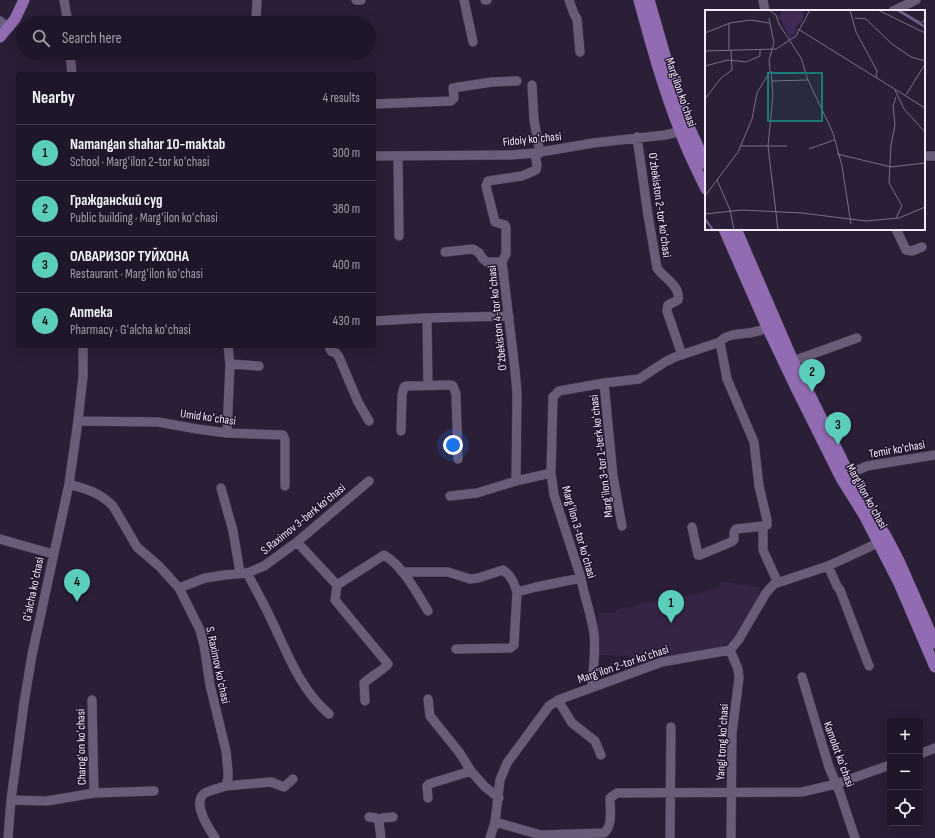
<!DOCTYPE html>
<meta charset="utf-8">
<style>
:root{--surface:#201629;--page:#281f31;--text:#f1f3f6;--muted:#a29fa8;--line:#3d3546;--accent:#5bcebb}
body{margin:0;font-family:"Sofia Sans Condensed",sans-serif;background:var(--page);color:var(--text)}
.controls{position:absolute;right:12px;bottom:12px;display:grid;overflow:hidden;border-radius:4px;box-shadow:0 4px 16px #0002}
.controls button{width:36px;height:36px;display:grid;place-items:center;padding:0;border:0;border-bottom:1px solid var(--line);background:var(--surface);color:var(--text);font:20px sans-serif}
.you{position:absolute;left:453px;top:445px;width:14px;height:14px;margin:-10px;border:3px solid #fff;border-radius:50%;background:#1a73e8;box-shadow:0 0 0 6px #1a73e833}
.badge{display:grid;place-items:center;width:26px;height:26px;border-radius:50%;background:var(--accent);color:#111;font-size:13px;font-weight:700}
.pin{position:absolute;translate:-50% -33px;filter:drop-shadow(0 1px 2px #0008)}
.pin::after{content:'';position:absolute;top:21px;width:14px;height:12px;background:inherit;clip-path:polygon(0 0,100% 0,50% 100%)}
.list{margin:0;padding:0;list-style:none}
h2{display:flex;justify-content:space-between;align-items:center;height:52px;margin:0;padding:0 16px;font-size:17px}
h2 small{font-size:13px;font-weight:400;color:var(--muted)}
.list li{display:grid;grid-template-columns:26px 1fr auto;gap:12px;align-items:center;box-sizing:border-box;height:56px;padding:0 16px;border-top:1px solid var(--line)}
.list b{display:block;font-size:15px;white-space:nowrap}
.list p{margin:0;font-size:13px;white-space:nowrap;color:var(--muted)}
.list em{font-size:13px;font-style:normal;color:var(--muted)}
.icon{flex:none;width:22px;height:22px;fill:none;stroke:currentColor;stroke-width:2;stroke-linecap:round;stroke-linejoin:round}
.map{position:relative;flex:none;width:935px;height:838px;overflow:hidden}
.search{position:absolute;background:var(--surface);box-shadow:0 4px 16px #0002;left:16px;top:16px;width:360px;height:44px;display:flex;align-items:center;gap:10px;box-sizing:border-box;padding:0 14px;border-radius:22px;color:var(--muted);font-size:15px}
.panel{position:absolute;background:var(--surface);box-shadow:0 4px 16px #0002;left:16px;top:72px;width:360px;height:276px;border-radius:4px}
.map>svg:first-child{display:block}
.built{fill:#352444}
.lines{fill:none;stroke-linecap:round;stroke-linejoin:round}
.minor-casing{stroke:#45394f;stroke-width:10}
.major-casing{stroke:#45394f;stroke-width:12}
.minor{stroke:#6a5b78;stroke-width:9}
.major{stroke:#926cb2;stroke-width:11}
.labels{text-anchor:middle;stroke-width:3;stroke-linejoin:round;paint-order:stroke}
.street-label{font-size:12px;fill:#f3ebfc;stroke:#21142d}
.inset-river{fill:none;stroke:#7e5f99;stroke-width:2}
.inset-road{fill:none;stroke:#7b7086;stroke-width:1}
.view{fill:#1a7c75;fill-opacity:0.15;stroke:#1a7c75;stroke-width:2}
.inset-edge{fill:none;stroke:#f3ebfc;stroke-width:2}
</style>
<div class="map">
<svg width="935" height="838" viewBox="0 0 935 838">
<rect width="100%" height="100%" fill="#2b1e37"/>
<!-- built -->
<path class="built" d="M 721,581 L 761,588 L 756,602 L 739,632 L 735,633 L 735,639 L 729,639 L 729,643 L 723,644 L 724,651 L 632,670 L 629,655 L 616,657 L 615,655 L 597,655 L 598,613 L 615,613 L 616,610 L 662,599 L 703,593 L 704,591 L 719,588 Z"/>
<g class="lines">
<defs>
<path id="minor" d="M 64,0 L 68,23
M 356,0 L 361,0
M 464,0 L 473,42
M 485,0 L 487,0
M 569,0 L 574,14 L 577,19 L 580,52
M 763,0 L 765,11
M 893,11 L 916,0
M 256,20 L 257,0
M 0,21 L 8,28
M 70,53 L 72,74
M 532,85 L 534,120 L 540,153
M 374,104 L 451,101 L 454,98 L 453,88 L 492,82 L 517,81
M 637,137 L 648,215 L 657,268 C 663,277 681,286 678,300 L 668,305 L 667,311 L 682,355
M 374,156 L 511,155 L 535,153 L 593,143 L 665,135 L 687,130
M 398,156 L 399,236
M 924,156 L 935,156
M 896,229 L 906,250 L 912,251 L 922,247
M 445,252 L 473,249 L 479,253 L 483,259 L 487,262 L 502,262
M 427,318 L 428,385
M 374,321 L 427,318 L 509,316
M 720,342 L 727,379 L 754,442 L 759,486 L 767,520 L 767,525 L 763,526 L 763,550 L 778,583
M 329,346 L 331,351 L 336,353 L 339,357 L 358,402 L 369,421
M 793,361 L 857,338
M 230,364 L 259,366
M 604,383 L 613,476 L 622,526
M 78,421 L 158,422 L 197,429 L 227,433 L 283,435 L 285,440 L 285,486
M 401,431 L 402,395 L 404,387 L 406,386 L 451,385 L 453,386 L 456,394 L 458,459
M 227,433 L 230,364 L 228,346
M 844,476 L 867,466 L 935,455
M 516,481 L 517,393 L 515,370 L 502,262 L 506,254 L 506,228 L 505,225 L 495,222 L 486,186 L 488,181 L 522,176 L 536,170 L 537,166 L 535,153
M 69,484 C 86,489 99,492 113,506 L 137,547 L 159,566 L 179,588 L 200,630 L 204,645 L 210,685 L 226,751 L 228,771 L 228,778 L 226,786 C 219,788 211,790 205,793 C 191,802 209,829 215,838
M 221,488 L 233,531 L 240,573
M 450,496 L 477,493 L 516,481 L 551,473
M 692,527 L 698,555 L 700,555 L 731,542 L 734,540 L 734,532 L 736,529 L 763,526
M 0,539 L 53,554
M 297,542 L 337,585 L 384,555 C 402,565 417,593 428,611
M 828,566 L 837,586 L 840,590 L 869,666
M 402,572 L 448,572 L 470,579 L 478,578 L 503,570 C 511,575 514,583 517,592 L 536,587 L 581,578
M 247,573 C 255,588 263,602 270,617 C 287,652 299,688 329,714
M 337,585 L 335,600 L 388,664 C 385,669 370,677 364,683 L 365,701
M 179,588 L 205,578 L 225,575 L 247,573 L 264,566 L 297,542 L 369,481
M 456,649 L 510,648 L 514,645 L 517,592
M 730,650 L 738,669 L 739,678 L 732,733 L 731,838
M 802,677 L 829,767 L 840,793 L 855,838
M 592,687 C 593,670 596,651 594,634 C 592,616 584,597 581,578 L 554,495 L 551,473 L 553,397 L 559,391 L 604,383 L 639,379 L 665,362 L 675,357 L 720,342 C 727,332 747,335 758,331 C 761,331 764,329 767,327
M 428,699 L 430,716 L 459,752 L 471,771 L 484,786 L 499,798
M 92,700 L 94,793
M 558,700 L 572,723 L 595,741 L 601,755
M 920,754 L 935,748
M 226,786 L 271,782 L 284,787 L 293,779
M 428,798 L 427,786 L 429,784 L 471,771
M 11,800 L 47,801 L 94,793 L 154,791
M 369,817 L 376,818 L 379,822 L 381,838
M 379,822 L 382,818 L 393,817
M 495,822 L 541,835 L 604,833 C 613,826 610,809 610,798 L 617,793 L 802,792 L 836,784 L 890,765
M 8,838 L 11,800 L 24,703 L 32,655 L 69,484 L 78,421 L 83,376 L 83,346
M 490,838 L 495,822 L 500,780 L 507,763 L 549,706 L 558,700 L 662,662 L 730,650 L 739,639 L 766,593 L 774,584 L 828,566 L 878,543
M 670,838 L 671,727"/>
<path id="major" d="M 639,0 C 651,44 663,88 680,131 C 687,151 697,170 706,189
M 649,0 L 675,90 L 690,129 L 706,164
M 0,37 L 15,19 L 24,0
M 724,229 L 767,327 L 797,390 L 841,478 L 864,515 L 899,583 L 935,667
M 736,229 L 793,361 L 849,474 L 887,538 L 899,561 L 935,643"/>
</defs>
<!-- minor casing -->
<use href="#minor" class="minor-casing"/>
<!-- major casing -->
<use href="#major" class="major-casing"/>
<!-- minor -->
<use href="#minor" class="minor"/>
<!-- major -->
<use href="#major" class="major"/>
</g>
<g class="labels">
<!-- street labels -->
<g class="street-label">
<text transform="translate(681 92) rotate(71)" y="4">Margʻilon koʻchasi</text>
<text transform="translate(532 139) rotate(-6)" y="4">Fidoiy koʻchasi</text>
<text transform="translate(660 205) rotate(82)" y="4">Oʻzbekiston 2-tor koʻchasi</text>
<text transform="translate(497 318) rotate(-96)" y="4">Oʻzbekiston 4-tor koʻchasi</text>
<text transform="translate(208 417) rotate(8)" y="4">Umid koʻchasi</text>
<text transform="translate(897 449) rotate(-10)" y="4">Temir ko'chasi</text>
<text transform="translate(601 456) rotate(-97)" y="4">Margʻilon 3-tor 1-berk koʻchasi</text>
<text transform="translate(867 496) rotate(61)" y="4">Margʻilon koʻchasi</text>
<text transform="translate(303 519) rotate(-39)" y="4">S.Raximov 3-berk koʼchasi</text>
<text transform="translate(579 532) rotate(74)" y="4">Margʻilon 3-tor koʻchasi</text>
<text transform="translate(33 589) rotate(-78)" y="4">Gʻalcha koʻchasi</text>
<text transform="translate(623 664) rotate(-19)" y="4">Margʻilon 2-tor koʻchasi</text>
<text transform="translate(218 665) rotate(78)" y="4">S. Raximov koʻchasi</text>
<text transform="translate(722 742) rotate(-87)" y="4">Yangi tong koʻchasi</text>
<text transform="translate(81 747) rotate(-91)" y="4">Charogʻon koʻchasi</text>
<text transform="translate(839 754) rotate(70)" y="4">Kamolot koʻchasi</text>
</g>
</g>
<!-- overview -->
<g transform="translate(705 10)">
<rect width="220" height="220" fill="#2b1e37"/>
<path d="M 78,0 L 96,0 L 99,6 L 96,13 L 92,14 L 93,17 L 90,16 L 92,20 L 89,25 L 86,24 L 87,27 L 85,29 L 76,9 L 73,9 Z" fill="#412955"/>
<path class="inset-river" d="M 192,0 L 220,17M 0,209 L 8,220"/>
<path class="inset-road" d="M 64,0 L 71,5 L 74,14 L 96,48 L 103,70 L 128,123 L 137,156 L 146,214M 145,0 L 151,22 L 172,61 L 171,67M 173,0 L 220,23M 194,0 L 217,13 L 220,8M 64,8 L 69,33 L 64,50 L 65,60M 150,8 L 161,9 L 187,34 L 206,47 L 220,51M 24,13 L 24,40M 93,19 L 220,98M 0,23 L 25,13 L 46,10 L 64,13M 0,41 L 71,39 L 91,26 L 105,0M 0,56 L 23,50 L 41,52 L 55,46 L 55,40M 66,61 L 68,85 L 63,136 L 73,220M 67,71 L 103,70M 190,80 L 199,99 L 220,122M 201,85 L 220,54M 0,89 L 16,68 L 27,60 L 26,40M 36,136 L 82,136M 104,139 L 129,130M 132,144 L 186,157 L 220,153M 12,170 L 25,200 L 29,220M 0,186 L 33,142 L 47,109 L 52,83 L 65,61M 0,204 L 37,200 L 97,203 L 161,211 L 194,208 L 220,197M 191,208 L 197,196 L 184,173 L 186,135 L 190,115 L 188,96 L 191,87"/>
<path class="view" d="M 63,63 L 117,63 L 117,111 L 63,111 Z"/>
<rect width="220" height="220" class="inset-edge"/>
</g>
</svg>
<div class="controls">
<button>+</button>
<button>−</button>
<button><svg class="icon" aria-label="locate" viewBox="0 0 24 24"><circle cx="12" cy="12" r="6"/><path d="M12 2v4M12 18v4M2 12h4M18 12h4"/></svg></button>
</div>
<div class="you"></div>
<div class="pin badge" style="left:671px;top:623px">1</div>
<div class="pin badge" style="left:812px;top:392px">2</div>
<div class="pin badge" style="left:838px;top:445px">3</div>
<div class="pin badge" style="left:77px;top:602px">4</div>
<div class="search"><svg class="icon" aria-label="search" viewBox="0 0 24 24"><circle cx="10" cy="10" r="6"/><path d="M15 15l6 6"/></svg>Search here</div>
<section class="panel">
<h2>Nearby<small>4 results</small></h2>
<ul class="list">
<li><span class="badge">1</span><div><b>Namangan shahar 10-maktab</b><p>School · Margʻilon 2-tor koʻchasi</p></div><em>300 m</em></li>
<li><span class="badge">2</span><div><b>Гражданский суд</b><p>Public building · Margʻilon koʻchasi</p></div><em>380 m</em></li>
<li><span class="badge">3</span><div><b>ОЛВАРИЗОР ТУЙХОНА</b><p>Restaurant · Margʻilon koʻchasi</p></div><em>400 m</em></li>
<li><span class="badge">4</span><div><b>Аптека</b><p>Pharmacy · Gʻalcha koʻchasi</p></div><em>430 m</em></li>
</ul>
</section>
</div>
